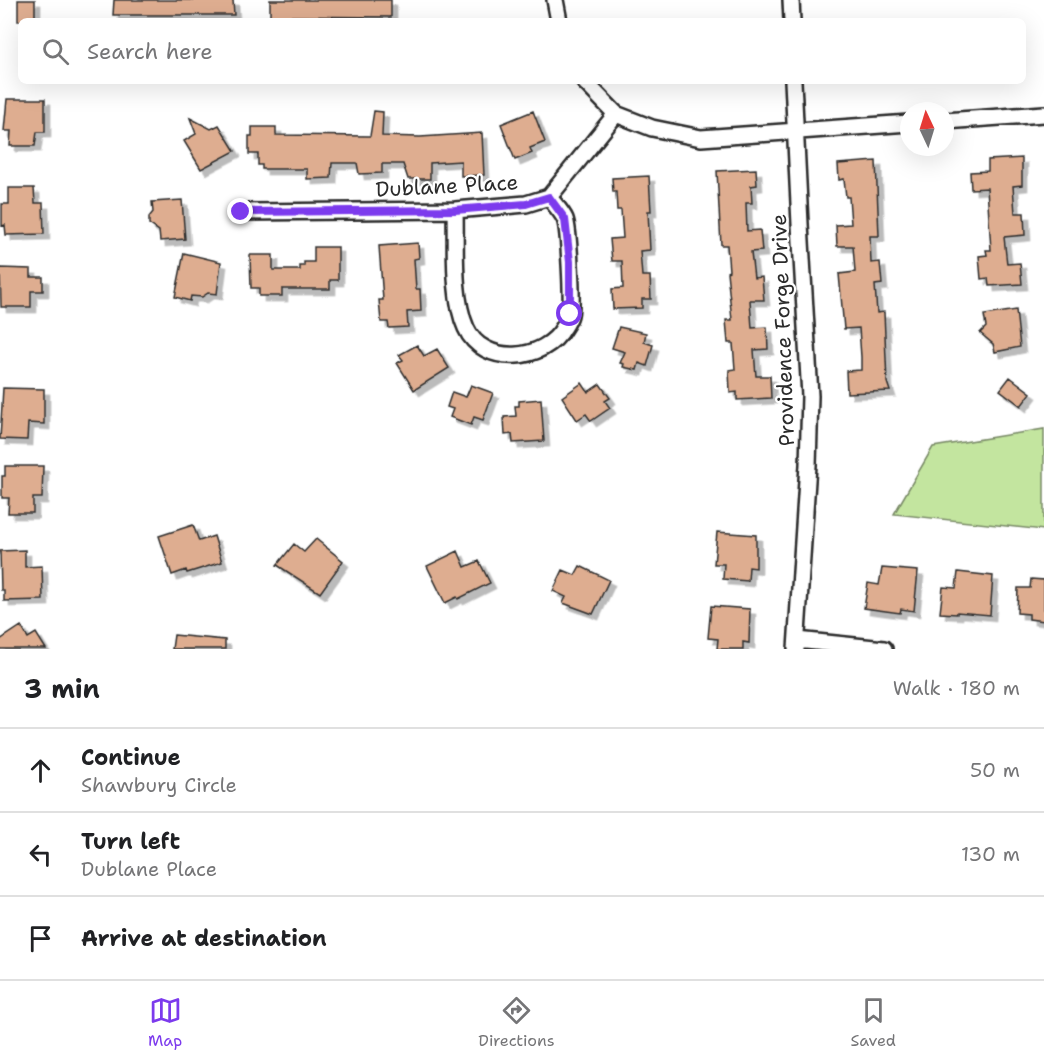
<!DOCTYPE html>
<meta charset="utf-8">
<style>
:root{--surface:#fff;--page:#f6f6f6;--text:#202124;--muted:#757577;--line:#e0e0e0;--accent:#7c3aed}
body{margin:0;font-family:"Shantell Sans",sans-serif;background:var(--page);color:var(--text)}
.compass{position:absolute;left:900px;top:102px;width:54px;height:54px;border-radius:50%;background:var(--surface);box-shadow:0 6px 24px #0002;rotate:356deg}
.stop{position:absolute;width:18px;height:18px;margin:-14px;border:4px solid #7c3aed;border-radius:50%;background:#fff}
.stop.end{background:#7c3aed;border-color:#fff;box-shadow:0 2px 6px #0008}
.list{margin:0;padding:0;list-style:none}
h2{display:flex;justify-content:space-between;align-items:center;height:78px;margin:0;padding:0 24px;font-size:26px}
h2 small{font-size:20px;font-weight:400;color:var(--muted)}
.list li{display:grid;grid-template-columns:39px 1fr auto;gap:18px;align-items:center;box-sizing:border-box;height:84px;padding:0 24px;border-top:2px solid var(--line)}
.list b{display:block;font-size:22px;white-space:nowrap}
.list p{margin:0;font-size:20px;white-space:nowrap;color:var(--muted)}
.list em{font-size:20px;font-style:normal;color:var(--muted)}
.icon{flex:none;width:33px;height:33px;fill:none;stroke:currentColor;stroke-width:2;stroke-linecap:round;stroke-linejoin:round}
.map{position:relative;flex:none;width:1044px;height:649px;overflow:hidden}
.search{position:absolute;background:var(--surface);box-shadow:0 6px 24px #0002;left:18px;right:18px;top:18px;height:66px;display:flex;align-items:center;gap:15px;box-sizing:border-box;padding:0 21px;border-radius:9px;color:var(--muted);font-size:22px}
.sheet{height:330px;background:var(--surface)}
nav{display:flex;justify-content:space-around;align-items:center;box-sizing:border-box;height:84px;border-top:2px solid var(--line);background:var(--surface);font-size:16px;color:var(--muted)}
nav a{display:grid;justify-items:center;gap:3px}
nav .on{color:var(--accent)}
.map>svg:first-child{display:block}
.green{fill:#c3e59f;stroke:#778865;stroke-width:1.5}
.building{fill:#dead90;stroke:#2b2b2b;stroke-width:1.5;filter:url(#shadow)}
.lines{fill:none;stroke-linecap:round;stroke-linejoin:round}
.street-casing{stroke:#2b2b2b;stroke-width:20}
.street{stroke:#fff;stroke-width:15}
.route{stroke:#7c3aed;stroke-width:8}
.labels{text-anchor:middle;stroke-width:4.5;stroke-linejoin:round;paint-order:stroke}
.street-label{font-size:21px;fill:#2b2b2b;stroke:#fff}
</style>
<div class="map">
<svg width="1044" height="649" viewBox="0 0 1044 649">
<defs>
<filter id="shadow"><feDropShadow dx="5.5" dy="5.5" stdDeviation="0" flood-color="#0004"/></filter>
</defs>
<rect width="100%" height="100%" fill="#fff"/>
<filter id="ink" filterUnits="userSpaceOnUse"><feTurbulence type="fractalNoise" baseFrequency=".0167" numOctaves="2"/><feDisplacementMap in="SourceGraphic" scale="12" xChannelSelector="R" yChannelSelector="G"/><feConvolveMatrix kernelMatrix="1 2 1 2 8 2 1 2 1" color-interpolation-filters="sRGB"/></filter>
<g filter="url(#ink)">
<!-- green -->
<path class="green" d="M 1044,429 L 1044,530 L 894,514 L 933,447 Z"/>
<!-- building -->
<path class="building" d="M 18,0 L 35,0 L 35,21 L 18,21 Z
M 114,0 L 233,0 L 234,15 L 113,15 Z
M 270,0 L 391,0 L 391,17 L 270,16 Z
M 7,99 L 45,99 L 45,132 L 37,132 L 35,146 L 10,146 L 11,131 L 4,131 Z
M 374,111 L 383,112 L 382,136 L 420,137 L 482,133 L 484,175 L 461,176 L 461,161 L 430,163 L 430,179 L 408,179 L 403,164 L 382,164 L 382,173 L 359,174 L 357,163 L 332,163 L 331,178 L 307,179 L 307,169 L 262,169 L 262,165 L 258,165 L 258,154 L 249,154 L 249,136 L 252,136 L 252,127 L 276,127 L 276,135 L 370,136 Z
M 533,111 L 545,142 L 530,148 L 532,153 L 515,160 L 501,124 Z
M 190,118 L 211,129 L 219,125 L 235,151 L 201,169 L 184,141 L 196,134 Z
M 1022,158 L 1022,185 L 1013,186 L 1015,213 L 1024,213 L 1025,235 L 1004,237 L 1007,264 L 1020,263 L 1022,284 L 989,286 L 988,278 L 981,279 L 979,256 L 987,255 L 986,250 L 991,250 L 987,188 L 971,189 L 970,172 L 988,171 L 988,160 Z
M 876,161 L 879,236 L 870,236 L 871,263 L 880,262 L 882,284 L 875,285 L 877,313 L 884,312 L 887,382 L 890,391 L 847,393 L 846,371 L 861,370 L 861,357 L 859,328 L 844,329 L 839,274 L 855,272 L 853,246 L 837,246 L 836,225 L 851,224 L 849,197 L 846,197 L 844,179 L 839,180 L 838,164 Z
M 756,169 L 757,185 L 751,186 L 752,203 L 746,203 L 747,231 L 760,230 L 762,251 L 751,252 L 754,278 L 762,277 L 764,300 L 750,300 L 752,328 L 767,327 L 768,349 L 754,350 L 756,376 L 770,376 L 771,398 L 737,400 L 737,392 L 730,393 L 729,370 L 735,369 L 733,343 L 728,343 L 726,320 L 732,320 L 727,272 L 729,271 L 727,245 L 721,245 L 717,171 Z
M 649,176 L 651,211 L 648,211 L 650,250 L 640,251 L 642,276 L 650,276 L 651,299 L 642,299 L 642,308 L 613,309 L 612,289 L 623,288 L 622,261 L 612,261 L 610,239 L 623,238 L 621,210 L 617,210 L 616,192 L 613,192 L 612,178 Z
M 9,188 L 34,188 L 35,203 L 43,203 L 44,234 L 6,235 L 5,225 L 2,226 L 2,204 L 9,204 Z
M 182,200 L 185,239 L 160,241 L 159,231 L 149,224 L 149,217 L 153,212 L 152,202 Z
M 418,243 L 419,258 L 414,259 L 416,289 L 420,289 L 421,311 L 407,312 L 408,327 L 389,328 L 388,322 L 381,322 L 379,300 L 383,300 L 379,246 Z
M 314,247 L 338,247 L 338,280 L 330,280 L 330,289 L 282,289 L 282,296 L 259,296 L 259,288 L 251,288 L 250,255 L 273,255 L 273,270 L 300,270 L 300,266 L 304,266 L 304,262 L 314,262 Z
M 184,253 L 221,262 L 217,294 L 208,293 L 202,297 L 191,296 L 190,301 L 175,297 Z
M 0,268 L 31,269 L 31,277 L 43,277 L 43,291 L 31,291 L 31,307 L 1,307 Z
M 1016,310 L 1020,347 L 995,352 L 993,344 L 980,333 L 986,327 L 984,315 Z
M 619,327 L 646,333 L 644,342 L 653,345 L 647,366 L 639,363 L 637,370 L 623,367 L 624,364 L 620,363 L 625,352 L 612,348 Z
M 417,345 L 424,356 L 437,349 L 449,368 L 414,390 L 397,363 L 403,360 L 399,355 Z
M 1010,377 L 1031,393 L 1021,406 L 1000,390 Z
M 582,383 L 588,392 L 600,384 L 610,398 L 605,401 L 610,408 L 591,421 L 586,414 L 577,420 L 562,397 Z
M 471,385 L 493,393 L 483,420 L 474,417 L 471,425 L 450,417 L 453,409 L 447,407 L 452,392 L 466,397 Z
M 3,388 L 44,389 L 44,424 L 28,423 L 27,440 L 0,439 Z
M 541,399 L 544,441 L 513,443 L 512,434 L 505,435 L 504,417 L 516,416 L 515,406 L 519,406 L 519,401 Z
M 5,466 L 43,466 L 42,498 L 33,498 L 33,513 L 8,513 L 9,498 L 2,498 L 2,476 L 5,476 Z
M 193,525 L 199,541 L 214,536 L 222,562 L 187,573 L 186,570 L 172,575 L 159,536 Z
M 717,532 L 756,535 L 756,568 L 749,567 L 748,581 L 723,579 L 724,564 L 714,564 Z
M 316,539 L 343,561 L 320,593 L 277,565 L 294,544 L 304,552 Z
M 25,550 L 25,567 L 42,566 L 43,600 L 4,601 L 4,590 L 1,590 L 0,551 Z
M 458,551 L 465,567 L 479,561 L 490,583 L 458,599 L 457,597 L 445,603 L 427,566 Z
M 580,566 L 609,580 L 593,614 L 563,603 L 566,597 L 553,591 L 563,570 L 575,575 Z
M 882,568 L 918,571 L 914,611 L 901,609 L 900,613 L 864,608 L 868,583 L 879,585 Z
M 958,572 L 993,576 L 990,615 L 957,612 L 957,614 L 940,613 L 943,587 L 956,588 Z
M 1031,579 L 1044,580 L 1044,621 L 1029,619 L 1029,614 L 1017,613 L 1018,588 L 1030,588 Z
M 711,606 L 750,609 L 749,643 L 743,642 L 743,649 L 717,649 L 718,639 L 708,638 Z
M 21,626 L 28,638 L 36,633 L 46,649 L 0,649 L 0,640 Z
M 174,635 L 225,640 L 225,649 L 172,649 Z"/>
<g class="lines">
<defs>
<path id="street" d="M 555,0 L 559,21
M 791,0 L 792,21
M 584,81 L 616,114 L 652,128 L 701,138 L 909,123
M 793,81 L 800,224 L 810,396 L 808,465 L 796,649
M 945,121 L 1044,114
M 455,210 C 456,245 452,297 466,328 C 483,367 545,362 564,327 C 566,324 569,319 570,315 C 573,304 569,229 565,219 C 562,212 554,204 549,197
M 241,212 L 455,210 L 526,204 L 549,197 L 616,114
M 797,640 L 884,649"/>
</defs>
<!-- street casing -->
<use href="#street" class="street-casing"/>
<!-- street -->
<use href="#street" class="street"/>
</g>
</g>
<g class="lines" filter="url(#ink)">
<!-- route -->
<path class="route" d="M 241,212 L 455,210 L 526,204 L 549,197 L 565,219 L 570,262 L 570,314"/>
</g>
<g class="labels">
<!-- street labels -->
<g class="street-label">
<text transform="translate(447 186) rotate(-3)" y="7">Dublane Place</text>
<text transform="translate(783 330) rotate(-92)" y="7">Providence Forge Drive</text>
</g>
</g>
</svg>
<svg class="compass" viewBox="-18 -18 36 36"><path d="M0-13l5 13h-10z" fill="#e53935"/><path d="M0 13l5-13h-10z" fill="#757577"/></svg>
<div class="stop" style="left:570px;top:314px"></div>
<div class="stop end" style="left:241px;top:212px"></div>
<div class="search"><svg class="icon" aria-label="search" viewBox="0 0 24 24"><circle cx="10" cy="10" r="6"/><path d="M15 15l6 6"/></svg>Search here</div>
</div>
<section class="sheet">
<h2>3 min<small>Walk · 180 m</small></h2>
<ul class="list">
<li><svg class="icon" aria-label="ahead" viewBox="0 0 24 24"><path d="M12 20V5M6 11l6-6 6 6"/></svg><div><b>Continue</b><p>Shawbury Circle</p></div><em>50 m</em></li>
<li><svg class="icon" aria-label="left" viewBox="0 0 24 24"><path d="M17 20v-9H6M10 6l-5 5 5 5"/></svg><div><b>Turn left</b><p>Dublane Place</p></div><em>130 m</em></li>
<li><svg class="icon" aria-label="arrive" viewBox="0 0 24 24"><path d="M6 21V4h12l-3 4 3 4H6"/></svg><div><b>Arrive at destination</b></div></li>
</ul>
</section>
<nav>
<a class="on"><svg class="icon" aria-label="map" viewBox="0 0 24 24"><path d="M3 6l6-2 6 2 6-2v14l-6 2-6-2-6 2zM9 4v14M15 6v14"/></svg>Map</a>
<a><svg class="icon" aria-label="directions" viewBox="0 0 24 24"><path d="M12 3l9 9-9 9-9-9zM9 14v-3h6M13 9l2 2-2 2"/></svg>Directions</a>
<a><svg class="icon" aria-label="saved" viewBox="0 0 24 24"><path d="M7 4h10v16l-5-4-5 4z"/></svg>Saved</a>
</nav>
